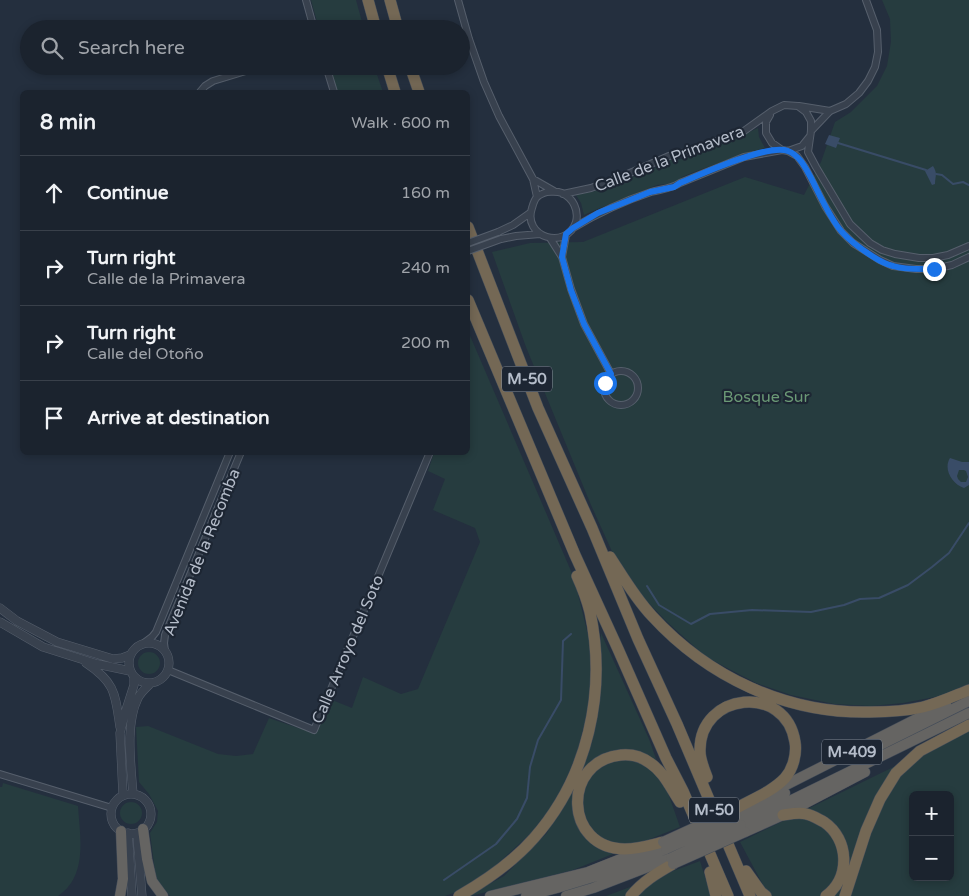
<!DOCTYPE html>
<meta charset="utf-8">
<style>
:root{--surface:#1b232e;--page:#242b36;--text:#f1f3f6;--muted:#a0a4aa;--line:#39404a}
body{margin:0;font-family:"Varela Round",sans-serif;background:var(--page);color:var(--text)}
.controls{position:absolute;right:15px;bottom:15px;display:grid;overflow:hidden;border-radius:8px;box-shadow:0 2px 8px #0003}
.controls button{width:45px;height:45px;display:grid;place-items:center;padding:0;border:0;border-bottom:1px solid var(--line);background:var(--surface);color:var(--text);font:25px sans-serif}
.stop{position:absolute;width:15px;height:15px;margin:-11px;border:4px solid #1a73e8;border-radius:50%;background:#fff}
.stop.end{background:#1a73e8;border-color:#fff;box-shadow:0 1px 5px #0008}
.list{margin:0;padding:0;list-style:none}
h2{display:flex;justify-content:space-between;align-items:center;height:65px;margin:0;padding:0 20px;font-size:21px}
h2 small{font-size:16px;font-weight:400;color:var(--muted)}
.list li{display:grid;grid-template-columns:32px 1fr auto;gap:15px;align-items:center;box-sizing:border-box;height:75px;padding:0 20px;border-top:1px solid var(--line)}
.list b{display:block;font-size:19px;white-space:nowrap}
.list p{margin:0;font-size:16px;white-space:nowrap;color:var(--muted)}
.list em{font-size:16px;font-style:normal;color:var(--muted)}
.icon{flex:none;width:28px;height:28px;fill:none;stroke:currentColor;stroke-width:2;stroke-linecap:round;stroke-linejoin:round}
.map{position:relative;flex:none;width:969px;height:896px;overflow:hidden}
.search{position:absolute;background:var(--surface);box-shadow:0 2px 8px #0003;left:20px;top:20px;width:450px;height:55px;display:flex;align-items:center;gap:12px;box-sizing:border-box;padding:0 18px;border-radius:28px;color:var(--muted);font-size:19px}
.panel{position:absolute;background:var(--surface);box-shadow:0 2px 8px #0003;left:20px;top:90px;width:450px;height:365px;border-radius:8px}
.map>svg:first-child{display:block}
.green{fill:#263c3f;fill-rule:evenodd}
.water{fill:#394c67;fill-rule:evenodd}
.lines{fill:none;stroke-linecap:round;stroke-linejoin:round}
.stream{stroke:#394c67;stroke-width:2}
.minor-casing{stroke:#565f6c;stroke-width:8}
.tertiary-casing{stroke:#565f6c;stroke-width:9}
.trunk-casing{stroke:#434c59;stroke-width:11}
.motorway-casing{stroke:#434c59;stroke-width:12}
.minor{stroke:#38414e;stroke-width:6}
.tertiary{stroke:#38414e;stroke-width:8}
.trunk{stroke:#656462;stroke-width:10}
.motorway{stroke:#746855;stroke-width:11}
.minor-bridge-casing{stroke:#565f6c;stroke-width:8;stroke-linecap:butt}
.trunk-bridge-casing{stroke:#434c59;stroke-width:11;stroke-linecap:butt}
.minor-bridge{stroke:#38414e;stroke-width:6}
.trunk-bridge{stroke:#656462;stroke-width:10}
.route{stroke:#1a73e8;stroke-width:6}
.labels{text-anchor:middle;stroke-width:4.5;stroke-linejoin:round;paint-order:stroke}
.shield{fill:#1d2633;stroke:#878f9c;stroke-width:1}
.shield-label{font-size:15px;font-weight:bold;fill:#b4bcc9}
.street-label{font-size:16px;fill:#b4bcc9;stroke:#1d2633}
.park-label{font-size:16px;fill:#6b9a76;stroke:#1d2633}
</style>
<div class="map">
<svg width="969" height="896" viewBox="0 0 969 896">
<rect width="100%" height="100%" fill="#242f3e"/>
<!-- green -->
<path class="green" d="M 311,0 L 356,0 L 364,29 L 319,29 Z
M 882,0 L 969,0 L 969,684 L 940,696 L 903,703 L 871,706 L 834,704 L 791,695 L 756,683 L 706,657 L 666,621 L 644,598 L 615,558 L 591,505 L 526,347 L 492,252 L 530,243 L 583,242 L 745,177 L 804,195 L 821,162 L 835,122 L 851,112 L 877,86 L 887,66 L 891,42 L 890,19 Z
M 329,66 L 374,66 L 383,92 L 337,92 Z
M 758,128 L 759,137 L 765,148 L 743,154 L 694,172 L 682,177 L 679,181 L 671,184 L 666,184 L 657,185 L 595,210 L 584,215 L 581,203 L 576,195 L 595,191 L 658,167 C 666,157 670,161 681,159 L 741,136 Z
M 468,331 L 574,578 L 592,651 L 589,707 L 576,756 L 557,800 L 531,833 L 494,867 L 462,890 L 445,896 L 170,896 L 156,879 L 150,833 L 157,822 L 158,811 L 149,794 L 139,782 L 136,727 L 148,726 L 218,754 L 236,756 L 253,754 L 269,718 L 298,728 L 314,730 L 322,722 L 332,700 L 352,708 L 363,677 L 401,694 L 418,689 L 480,542 L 475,528 L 433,510 L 445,479 L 428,471 L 434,453 L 468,452 Z
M 601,633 L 649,739 L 680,827 L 573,870 L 471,896 L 467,896 L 504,876 L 547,833 L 592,743 Z
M138 663a11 11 0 1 1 22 0a11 11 0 1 1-22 0Z
M 969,730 L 969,896 L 769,896 L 740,842 ZM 913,795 L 950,795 L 950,877 L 913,877 Z
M 3,783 L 78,806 C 80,837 88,876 58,896 L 0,896 L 0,787 L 2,787 Z
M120 813a11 11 0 1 1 22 0a11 11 0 1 1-22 0Z
M 700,861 L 711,896 L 606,896 Z"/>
<!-- water -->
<path class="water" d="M 829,135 L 840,138 L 836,148 L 825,144 Z
M 933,166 C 938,174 935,176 935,184 L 932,185 L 925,171 Z
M 950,458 L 962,462 L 969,462 L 969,485 L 964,488 C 952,484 943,469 950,458 ZM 959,470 L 964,470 L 966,471 L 968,477 L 966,482 L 961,482 L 958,479 L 957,476 Z"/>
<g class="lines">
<!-- stream -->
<path class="stream" d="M 838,143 L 926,170
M 936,174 L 942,175 L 953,184 L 963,182 L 969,185
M 647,586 L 659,605 L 691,624 L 710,614 L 752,610 L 811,612 L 844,605 L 860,599 L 879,598 L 908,585 L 932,567 L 949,553 L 969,523
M 444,880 L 496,844 L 517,819 L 527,798 L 530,767 L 538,740 L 561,700 L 563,641 L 571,634"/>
<defs>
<path id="minor" d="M 306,0 L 314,29
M 458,0 L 469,39 L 484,82 L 499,116 L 533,179 L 537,197
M 326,66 L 334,92
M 200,92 L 205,86 L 213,81 L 262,66
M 799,106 L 830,111
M 770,115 L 766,122 L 766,133 L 772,143 L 782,150 L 788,151 L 802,146 L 810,136
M 811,131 L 830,111 L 846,104 L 859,93 L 868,81 L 875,67 L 878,52 L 877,30 L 866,0
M 788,151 L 797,156 L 805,167 L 825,206 L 841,231 L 853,243 L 880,260 L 893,266 L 916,269 L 934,269 L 952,265 L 969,257
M 533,179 L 554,191
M 547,192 C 552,192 557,191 562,193 C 573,198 579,210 576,222 C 566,251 522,237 532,208 C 533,205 534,200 537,197 C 539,195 544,193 547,192 Z
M 563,194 L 591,188 L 623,176 L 669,156 L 689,151 L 744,131 L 772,111 L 784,105 L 798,106 L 806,112 L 811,121 L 811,131 L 808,152 L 816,167 L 850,224 L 870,243 L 882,250 L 895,254 L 919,258 L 933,258 L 948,255 L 969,246
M 573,228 C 598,213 624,201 651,192 C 661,189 671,189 680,183 L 744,157 L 782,150
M 498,232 L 513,225 L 530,213
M 566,235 L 562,257 L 571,289 L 584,324 L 611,374
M 550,238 L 562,257
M 501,239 L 516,236 L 540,234
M604 388a17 17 0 1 1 34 0a17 17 0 1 1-34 0Z
M 144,643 L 152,637 L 156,632 L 230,452
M 165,651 L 164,643 L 165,635 L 241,452
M 168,670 L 314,730 L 430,452
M 0,774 L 112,808"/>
<path id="tertiary" d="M 0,608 L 17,621 L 57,642 L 113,659 L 122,658 L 130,655
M 0,622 L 43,647 L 97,664 L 130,671
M129 663a20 20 0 1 1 40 0a20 20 0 1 1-40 0Z
M 86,663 C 116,683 115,694 120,727
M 133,794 C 131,765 125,724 138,698 C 141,692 146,688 151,683
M111 814a20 20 0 1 1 40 0a20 20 0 1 1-40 0Z
M 123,795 L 120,733 L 125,713 L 134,685 L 134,677
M 128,833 L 132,896
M 137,833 L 142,896"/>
<path id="trunk" d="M 856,757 L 969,701
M 774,791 L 946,704
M 737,817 L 785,793
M 741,825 L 969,713
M 143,829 L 147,859 L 152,881 L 163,896
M 745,832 L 783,815 L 865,772
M 120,896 L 123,879 L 121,831
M 490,896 L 588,872 L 646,849
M 526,896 L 557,888 L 616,870 L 666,849
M 566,896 L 593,888 L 671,858"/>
<path id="motorway" d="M 368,0 L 376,29
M 390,0 L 398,29
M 387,66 L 395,92
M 410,66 L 419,92
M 468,227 L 538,408 L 592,528 L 638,639 L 677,724 L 750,896
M 468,300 L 575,555 L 618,649 L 666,758 L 683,791 L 728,896
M 610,557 C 623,577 635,598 652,616 C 708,677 786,714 870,712 C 887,712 906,711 923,707 C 939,703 954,696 969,690
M 707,777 C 704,769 700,760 700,751 C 699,692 786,683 795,742 C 797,754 793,769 785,778 C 772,792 750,800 733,810
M 783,815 C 790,814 799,812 806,814 C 812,815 818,819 824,822 C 849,839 851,877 826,896
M 663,842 C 651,845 638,849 625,849 C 564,849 561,761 621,755 C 631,754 642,757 650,763 C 664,772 671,789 680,802
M 746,871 L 761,892 L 766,896
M 710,872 L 716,896
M 459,896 C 487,880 513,862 534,838 C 588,777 607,691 590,612 C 587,600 582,587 577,576
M 631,896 C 642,882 657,873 673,864
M 845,896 L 866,831 L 880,799 L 896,773 L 920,751 L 969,725"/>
</defs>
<!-- minor casing -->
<use href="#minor" class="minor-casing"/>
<!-- tertiary casing -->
<use href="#tertiary" class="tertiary-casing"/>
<!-- trunk casing -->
<use href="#trunk" class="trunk-casing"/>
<!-- motorway casing -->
<use href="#motorway" class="motorway-casing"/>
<!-- minor -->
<use href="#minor" class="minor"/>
<!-- tertiary -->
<use href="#tertiary" class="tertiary"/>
<!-- trunk -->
<use href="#trunk" class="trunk"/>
<!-- motorway -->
<use href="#motorway" class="motorway"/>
<defs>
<path id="minor-bridge" d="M 468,243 L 498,232
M 468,251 L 501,239"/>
<path id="trunk-bridge" d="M 663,842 L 733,810
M 666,849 L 737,817
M 671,858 L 741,825
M 673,864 L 745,832"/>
</defs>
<!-- minor-bridge casing -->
<use href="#minor-bridge" class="minor-bridge-casing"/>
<!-- trunk-bridge casing -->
<use href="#trunk-bridge" class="trunk-bridge-casing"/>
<!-- minor-bridge -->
<use href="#minor-bridge" class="minor-bridge"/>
<!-- trunk-bridge -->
<use href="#trunk-bridge" class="trunk-bridge"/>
</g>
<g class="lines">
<!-- route -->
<path class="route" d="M 605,383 L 611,374 L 584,324 L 571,290 L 562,257 L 566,234 L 573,228 L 598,213 L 650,192 L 674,187 L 680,183 C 701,174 769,143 788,151 C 799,155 805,167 810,176 C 819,193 830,219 842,232 C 851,242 861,249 872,256 C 878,260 885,264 893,266 C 906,270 921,269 934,269"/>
</g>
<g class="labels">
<!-- shield labels -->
<g class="shield">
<rect x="502" y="366.5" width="50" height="25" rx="4"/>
<rect x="822" y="739.5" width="60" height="25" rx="4"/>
<rect x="689" y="797.5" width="50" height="25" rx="4"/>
</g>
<g class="shield-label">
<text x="527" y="384">M-50</text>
<text x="852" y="757">M-409</text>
<text x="714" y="815">M-50</text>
</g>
<!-- street labels -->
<g class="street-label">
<text transform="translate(669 158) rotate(-21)" y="6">Calle de la Primavera</text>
<text transform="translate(201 552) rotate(-68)" y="6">Avenida de la Recomba</text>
<text transform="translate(347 649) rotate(-67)" y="6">Calle Arroyo del Soto</text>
</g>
<!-- park labels -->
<g class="park-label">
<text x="766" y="402">Bosque Sur</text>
</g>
</g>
</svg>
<div class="controls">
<button>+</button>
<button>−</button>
</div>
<div class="stop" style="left:605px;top:383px"></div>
<div class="stop end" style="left:934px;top:269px"></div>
<div class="search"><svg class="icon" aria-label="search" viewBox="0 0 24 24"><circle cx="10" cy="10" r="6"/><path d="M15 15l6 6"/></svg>Search here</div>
<section class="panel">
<h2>8 min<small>Walk · 600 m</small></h2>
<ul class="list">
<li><svg class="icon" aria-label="ahead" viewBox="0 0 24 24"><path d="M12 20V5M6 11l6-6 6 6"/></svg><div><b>Continue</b></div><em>160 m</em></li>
<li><svg class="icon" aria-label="right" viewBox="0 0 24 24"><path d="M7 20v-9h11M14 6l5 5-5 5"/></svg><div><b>Turn right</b><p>Calle de la Primavera</p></div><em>240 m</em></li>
<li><svg class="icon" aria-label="right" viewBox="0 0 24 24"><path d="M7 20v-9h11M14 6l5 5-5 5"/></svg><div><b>Turn right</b><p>Calle del Otoño</p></div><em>200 m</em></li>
<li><svg class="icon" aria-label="arrive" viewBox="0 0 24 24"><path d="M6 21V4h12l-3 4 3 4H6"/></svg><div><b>Arrive at destination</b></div></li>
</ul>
</section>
</div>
